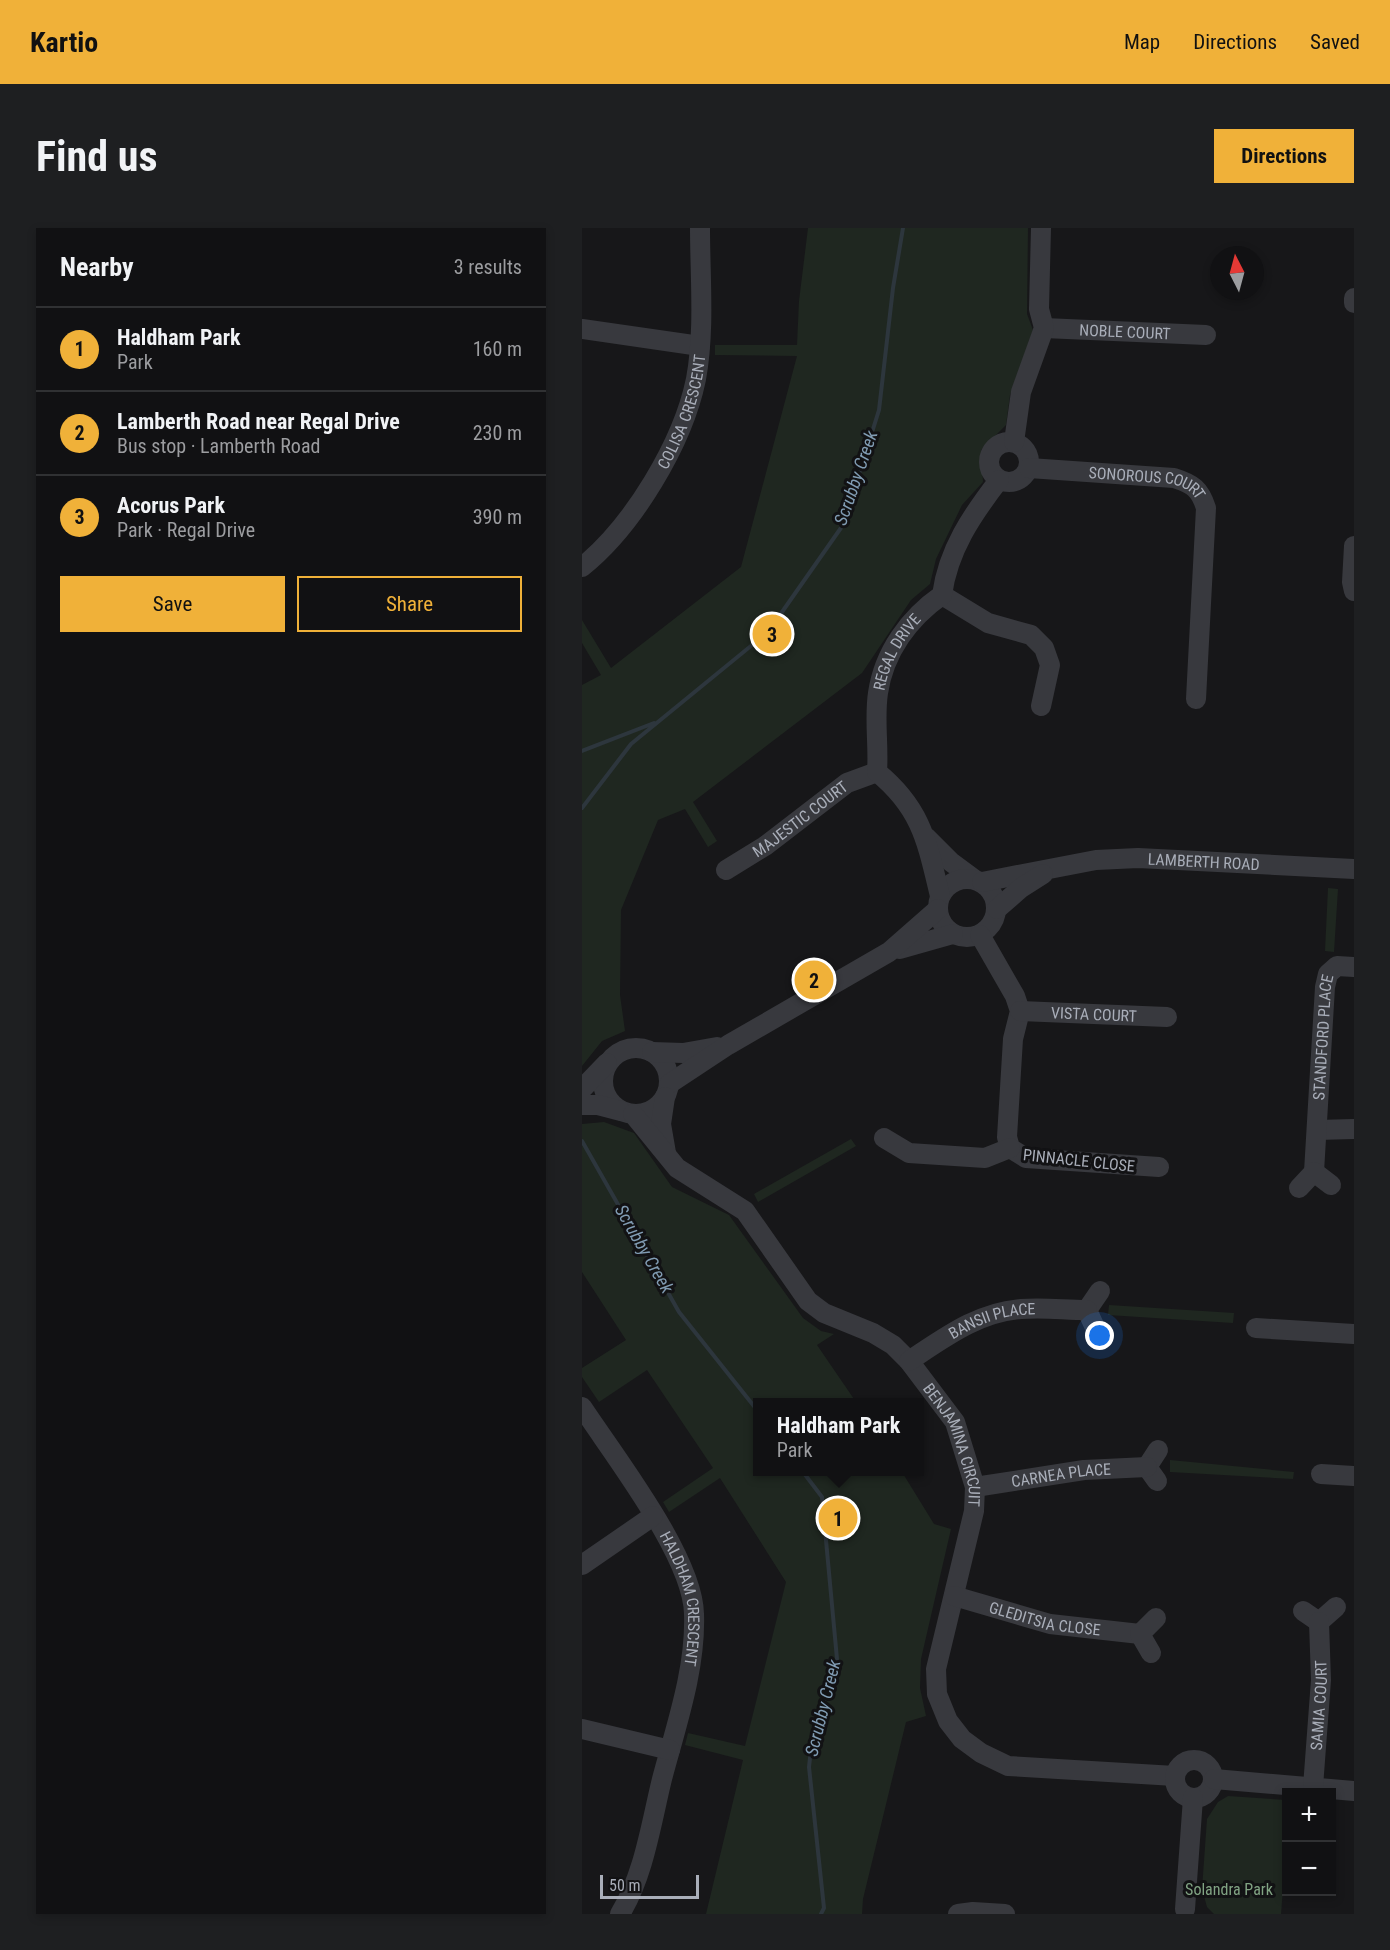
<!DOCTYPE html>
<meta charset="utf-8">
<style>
:root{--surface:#111113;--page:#1e1f21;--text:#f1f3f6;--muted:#9c9da0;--line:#303133;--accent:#f0b139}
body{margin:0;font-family:"Roboto Condensed",sans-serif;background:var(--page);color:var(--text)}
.controls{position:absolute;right:18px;bottom:18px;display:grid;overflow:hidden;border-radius:0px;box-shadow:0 3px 9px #0003}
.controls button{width:54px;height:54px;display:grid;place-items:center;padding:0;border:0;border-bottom:2px solid var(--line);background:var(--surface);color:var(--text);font:30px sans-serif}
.compass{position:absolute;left:628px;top:18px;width:54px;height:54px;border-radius:50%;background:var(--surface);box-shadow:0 3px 9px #0003;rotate:354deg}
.scale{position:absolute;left:18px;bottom:15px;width:99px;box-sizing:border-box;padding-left:6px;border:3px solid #a9aeb9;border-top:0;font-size:16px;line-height:21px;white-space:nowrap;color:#a9aeb9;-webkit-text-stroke:4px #121214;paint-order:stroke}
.you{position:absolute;left:518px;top:1108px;width:21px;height:21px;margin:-15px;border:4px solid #fff;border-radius:50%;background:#1a73e8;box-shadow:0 0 0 9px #1a73e833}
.badge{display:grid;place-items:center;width:39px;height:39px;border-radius:50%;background:var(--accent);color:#111;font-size:20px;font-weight:700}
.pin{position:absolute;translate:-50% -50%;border:3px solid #fff;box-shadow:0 2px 6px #0006}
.popup{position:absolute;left:171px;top:1170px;width:171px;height:78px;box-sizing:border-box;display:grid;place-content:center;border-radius:0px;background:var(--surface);filter:drop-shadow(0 2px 4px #0005);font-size:20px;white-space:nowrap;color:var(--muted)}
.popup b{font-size:22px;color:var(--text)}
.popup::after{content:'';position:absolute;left:50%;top:100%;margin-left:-12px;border:12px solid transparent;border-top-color:var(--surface)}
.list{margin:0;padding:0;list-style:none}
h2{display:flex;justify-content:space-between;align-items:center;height:78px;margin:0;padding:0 24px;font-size:26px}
h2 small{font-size:20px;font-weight:400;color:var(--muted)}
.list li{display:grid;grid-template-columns:39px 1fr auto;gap:18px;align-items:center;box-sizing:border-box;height:84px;padding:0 24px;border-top:2px solid var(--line)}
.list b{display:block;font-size:22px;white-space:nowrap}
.list p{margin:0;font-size:20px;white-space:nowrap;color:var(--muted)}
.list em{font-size:20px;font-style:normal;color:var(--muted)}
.actions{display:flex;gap:12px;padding:18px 24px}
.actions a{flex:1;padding:14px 0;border:2px solid var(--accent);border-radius:0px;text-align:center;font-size:21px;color:var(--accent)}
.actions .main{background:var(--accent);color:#111}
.map{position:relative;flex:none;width:772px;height:1686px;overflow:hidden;border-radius:0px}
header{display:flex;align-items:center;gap:36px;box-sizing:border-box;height:84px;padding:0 30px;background:var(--accent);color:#111}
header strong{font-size:28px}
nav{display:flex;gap:33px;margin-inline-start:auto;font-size:21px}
.intro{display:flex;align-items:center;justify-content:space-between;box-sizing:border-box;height:144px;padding:0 36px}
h1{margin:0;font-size:42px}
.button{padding:15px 27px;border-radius:0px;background:var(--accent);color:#111;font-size:21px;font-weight:700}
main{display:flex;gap:36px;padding:0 36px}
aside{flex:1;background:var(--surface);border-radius:0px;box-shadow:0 3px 9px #0003}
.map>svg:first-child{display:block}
.green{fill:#1f2720}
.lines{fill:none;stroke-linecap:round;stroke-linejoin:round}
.stream{stroke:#2d363d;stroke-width:4}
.minor{stroke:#38393e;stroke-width:20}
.labels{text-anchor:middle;stroke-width:6;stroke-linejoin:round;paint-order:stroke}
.street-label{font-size:16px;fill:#a9aeb9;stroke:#121214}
.park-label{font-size:16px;fill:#81a383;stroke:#121214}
.water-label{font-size:18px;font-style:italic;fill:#819cb3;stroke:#121214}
</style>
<header>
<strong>Kartio</strong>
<nav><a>Map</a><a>Directions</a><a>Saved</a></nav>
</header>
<div class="intro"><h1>Find us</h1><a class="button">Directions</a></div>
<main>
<aside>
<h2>Nearby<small>3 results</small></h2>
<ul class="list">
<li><span class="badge">1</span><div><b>Haldham Park</b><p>Park</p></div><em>160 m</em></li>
<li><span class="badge">2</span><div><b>Lamberth Road near Regal Drive</b><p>Bus stop · Lamberth Road</p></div><em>230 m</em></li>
<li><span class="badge">3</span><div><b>Acorus Park</b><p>Park · Regal Drive</p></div><em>390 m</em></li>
</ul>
<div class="actions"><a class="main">Save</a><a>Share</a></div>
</aside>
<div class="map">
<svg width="772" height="1686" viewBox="0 0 772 1686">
<rect width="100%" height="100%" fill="#171719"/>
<!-- green -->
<path class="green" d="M 226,0 L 446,0 L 445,86 L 451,102 L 428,167 L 424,197 L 399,222 L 401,254 L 380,277 L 354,331 L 348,356 L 329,372 L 280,445 L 111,574 L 135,613 L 126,619 L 103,581 L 76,592 L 39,682 L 38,767 L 43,803 L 20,813 L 0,838 L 0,457 L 19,447 L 0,415 L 0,392 L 29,440 L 159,339 L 215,128 L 133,127 L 133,117 L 215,117 L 217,73 Z
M 746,660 L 756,661 L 752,724 L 743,723 Z
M 22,894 L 52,905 L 90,959 L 147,987 L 221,1090 L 239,1103 L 252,1106 L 235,1117 L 274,1174 L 175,1174 L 175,1244 L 320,1244 L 352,1296 L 369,1301 L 339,1431 L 338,1460 L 344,1488 L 324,1494 L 281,1671 L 280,1686 L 124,1686 L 161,1532 L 103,1517 L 106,1505 L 163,1518 L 204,1354 L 138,1250 L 87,1284 L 81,1274 L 131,1240 L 65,1142 L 17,1174 L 0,1149 L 0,1140 L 44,1112 L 0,1044 L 0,896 Z
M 269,911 L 274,918 L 176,974 L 172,966 Z
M 527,1077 L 652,1085 L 651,1095 L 526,1087 Z
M 588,1232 L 712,1244 L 711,1251 L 588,1244 Z
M 646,1568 L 704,1572 L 704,1623 L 699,1686 L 632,1686 L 625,1679 L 620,1661 L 625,1591 L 636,1574 Z"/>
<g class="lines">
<!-- stream -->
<path class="stream" d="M 0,523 L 72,495
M 0,580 L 49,516 L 186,404 L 261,297 L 297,182 L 311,60 L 321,0
M 0,913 L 97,1084 L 175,1182
M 221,1244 L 240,1269 L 255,1431 L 230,1512 L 227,1539 L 242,1680 L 239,1686"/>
<!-- minor -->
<g class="minor">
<path d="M 772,70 L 772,75"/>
<path id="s1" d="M 462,100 L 624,107"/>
<path d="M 0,101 L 118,118"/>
<circle cx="427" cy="234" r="20"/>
<path d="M 432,214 L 439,164 L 462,100 L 457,81 L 459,0"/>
<path id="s2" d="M 447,240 L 592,250 C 611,256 618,261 624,280 L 614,471"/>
<path d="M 772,318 L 770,354 L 772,363"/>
<path id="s3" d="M 0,339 C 51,298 101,215 114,151 C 123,102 118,49 118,0"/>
<path d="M 360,367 L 406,395 L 449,407 L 462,420 L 468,437 L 459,478"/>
<path d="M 344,609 L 369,634 L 392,651"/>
<path id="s4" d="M 144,642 L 183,618 L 265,555 L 295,544"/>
<circle cx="385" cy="680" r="29"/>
<path id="s5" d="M 400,654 L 514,632 L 556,630 L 772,641"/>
<path id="s6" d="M 358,668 C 345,614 340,581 295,544 C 297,518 292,491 296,465 C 302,424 327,390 360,367 C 366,322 390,287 417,252"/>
<path d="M 415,681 L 439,660 L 461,646"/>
<path d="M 398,707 L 433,768 L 438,783 L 431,811 L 425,909 L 428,920 L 444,930 L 577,939"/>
<path d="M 318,721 L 371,706"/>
<path id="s7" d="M 438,783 L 585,789"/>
<circle cx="54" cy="853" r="33"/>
<path d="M 70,824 L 101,825 L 135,819"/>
<path d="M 87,856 L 146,817 L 307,724 L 356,681"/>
<path d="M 0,861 L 25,835"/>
<path d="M 83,869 L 79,896 L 84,925"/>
<path d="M 0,877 L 16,877 L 39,883"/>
<path id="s8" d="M 51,886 L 95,940 L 163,983 L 226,1073 L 242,1085 L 291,1105 L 311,1117 L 327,1133 L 373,1194 L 393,1259 L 392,1283 L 354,1441 L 355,1466 L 366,1493 L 380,1511 L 399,1525 L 426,1538 L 593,1548"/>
<path d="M 735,902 L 772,901"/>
<path d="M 302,910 L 327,925 L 403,930 L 428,920"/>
<path id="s9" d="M 732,944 L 743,759 L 746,746 L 755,738 L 772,739"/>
<path d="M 717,960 L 732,944 L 749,957"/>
<path d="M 674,1100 L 772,1106"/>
<path d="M 515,1104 L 505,1082 L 518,1063"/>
<path id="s10" d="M 327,1133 C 362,1110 396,1084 439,1081 C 461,1079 483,1082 505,1082"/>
<path id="s11" d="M 0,1179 C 33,1229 111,1329 112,1386 C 114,1441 94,1498 80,1551 C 69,1596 62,1647 38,1686"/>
<path d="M 739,1246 L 772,1248"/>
<path d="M 575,1253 L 565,1239 L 576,1222"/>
<path id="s12" d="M 393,1259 L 502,1242 L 565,1239"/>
<path d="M 0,1337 L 71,1288"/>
<path id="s13" d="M 372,1368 L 468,1396 L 558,1406"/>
<path d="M 721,1383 L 737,1394 L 754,1379"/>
<path d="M 569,1425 L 558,1406 L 574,1390"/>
<path d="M 0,1501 L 88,1522"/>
<circle cx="612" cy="1551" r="19"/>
<path d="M 632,1551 L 772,1563"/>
<path id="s14" d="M 731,1559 L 739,1452 L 737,1394"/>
<path d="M 603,1681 L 611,1570"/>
<path d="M 376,1686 L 391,1684 L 423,1686"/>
</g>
</g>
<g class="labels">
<!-- street labels -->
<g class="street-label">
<text dy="6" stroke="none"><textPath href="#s1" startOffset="81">NOBLE COURT</textPath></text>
<text dy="6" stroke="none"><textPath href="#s3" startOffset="188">COLISA CRESCENT</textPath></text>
<text dy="6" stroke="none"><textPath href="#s2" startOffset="120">SONOROUS COURT</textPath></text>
<text dy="6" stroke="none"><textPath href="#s6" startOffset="267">REGAL DRIVE</textPath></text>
<text dy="6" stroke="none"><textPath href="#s4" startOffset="90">MAJESTIC COURT</textPath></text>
<text dy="6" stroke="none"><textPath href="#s5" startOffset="224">LAMBERTH ROAD</textPath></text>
<text dy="6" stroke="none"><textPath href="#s7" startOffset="74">VISTA COURT</textPath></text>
<text dy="6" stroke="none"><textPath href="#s9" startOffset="135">STANDFORD PLACE</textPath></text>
<text transform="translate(497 932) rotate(6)" y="6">PINNACLE CLOSE</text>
<text dy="6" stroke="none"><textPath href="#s10" startOffset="94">BANSII PLACE</textPath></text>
<text dy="6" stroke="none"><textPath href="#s8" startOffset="476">BENJAMINA CIRCUIT</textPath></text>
<text dy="6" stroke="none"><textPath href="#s12" startOffset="87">CARNEA PLACE</textPath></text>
<text dy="6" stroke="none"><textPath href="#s11" startOffset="220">HALDHAM CRESCENT</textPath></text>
<text dy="6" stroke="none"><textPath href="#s13" startOffset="94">GLEDITSIA CLOSE</textPath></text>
<text dy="6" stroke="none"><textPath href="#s14" startOffset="82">SAMIA COURT</textPath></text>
</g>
<!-- park labels -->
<g class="park-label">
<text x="647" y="1667">Solandra Park</text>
</g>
<!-- water labels -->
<g class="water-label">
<text transform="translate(274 250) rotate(-71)" y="6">Scrubby Creek</text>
<text transform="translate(62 1021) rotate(60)" y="6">Scrubby Creek</text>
<text transform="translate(241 1480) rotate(-76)" y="6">Scrubby Creek</text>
</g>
</g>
</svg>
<div class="controls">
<button>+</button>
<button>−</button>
</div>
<svg class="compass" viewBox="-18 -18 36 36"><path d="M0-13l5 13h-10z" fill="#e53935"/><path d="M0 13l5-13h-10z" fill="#9c9da0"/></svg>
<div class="scale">50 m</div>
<div class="you"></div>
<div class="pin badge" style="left:256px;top:1290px">1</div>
<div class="popup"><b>Haldham Park</b>Park</div>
<div class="pin badge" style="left:232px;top:752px">2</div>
<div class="pin badge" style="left:190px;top:406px">3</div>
</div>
</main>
